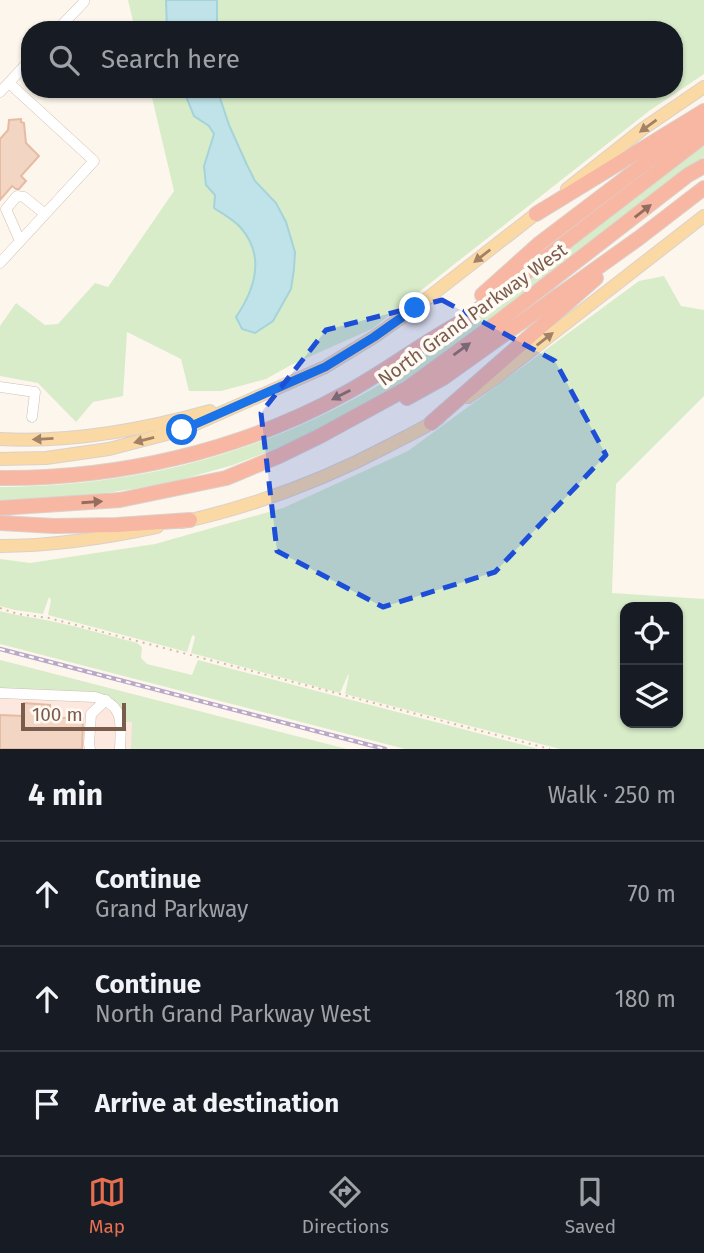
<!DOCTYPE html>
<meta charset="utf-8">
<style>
:root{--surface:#171b24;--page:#242831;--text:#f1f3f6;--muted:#9ea1a6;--line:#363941;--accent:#e76f51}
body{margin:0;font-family:"Fira Sans",sans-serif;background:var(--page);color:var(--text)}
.controls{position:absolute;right:21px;bottom:21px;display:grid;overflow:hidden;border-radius:14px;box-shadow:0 2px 5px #0004}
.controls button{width:63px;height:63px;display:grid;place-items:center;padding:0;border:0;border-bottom:2px solid var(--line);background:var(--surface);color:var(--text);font:35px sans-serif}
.scale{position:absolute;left:21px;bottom:18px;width:105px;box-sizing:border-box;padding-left:7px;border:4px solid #7a5c4d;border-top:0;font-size:19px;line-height:24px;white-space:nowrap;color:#7a5c4d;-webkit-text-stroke:5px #fffaf3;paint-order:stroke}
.stop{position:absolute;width:21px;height:21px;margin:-16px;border:5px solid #1a73e8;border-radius:50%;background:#fff}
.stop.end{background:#1a73e8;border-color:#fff;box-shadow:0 2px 7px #0008}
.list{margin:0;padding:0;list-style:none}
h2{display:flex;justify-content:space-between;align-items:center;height:91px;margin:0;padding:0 28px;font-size:30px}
h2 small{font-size:23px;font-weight:400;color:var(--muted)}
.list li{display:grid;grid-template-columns:46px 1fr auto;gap:21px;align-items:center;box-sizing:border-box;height:105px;padding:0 28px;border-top:2px solid var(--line)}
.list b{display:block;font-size:26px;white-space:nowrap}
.list p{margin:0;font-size:23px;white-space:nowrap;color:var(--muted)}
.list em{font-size:23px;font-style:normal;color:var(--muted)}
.icon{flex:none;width:38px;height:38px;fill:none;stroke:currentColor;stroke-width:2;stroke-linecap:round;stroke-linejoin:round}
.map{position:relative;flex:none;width:704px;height:749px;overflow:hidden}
.search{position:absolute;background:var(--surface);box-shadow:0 2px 5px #0004;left:21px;right:21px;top:21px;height:77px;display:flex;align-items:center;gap:18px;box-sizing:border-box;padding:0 24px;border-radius:28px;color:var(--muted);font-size:26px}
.sheet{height:406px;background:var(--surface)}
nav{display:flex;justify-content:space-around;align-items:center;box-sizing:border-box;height:98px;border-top:2px solid var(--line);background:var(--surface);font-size:19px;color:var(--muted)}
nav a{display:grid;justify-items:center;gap:4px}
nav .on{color:var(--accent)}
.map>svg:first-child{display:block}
.commercial{fill:#fde8e0}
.green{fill:#d8ecc9;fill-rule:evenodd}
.water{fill:#bfe3e8;stroke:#a5d3da;stroke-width:2}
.building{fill:#f3d5c3;stroke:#e6bba3;stroke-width:2}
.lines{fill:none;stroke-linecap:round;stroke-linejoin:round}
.minor-casing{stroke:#d1beb0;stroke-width:11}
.major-casing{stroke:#dad1cd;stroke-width:14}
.highway-casing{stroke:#dad1cd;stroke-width:16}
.path{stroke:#d9b8a5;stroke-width:2;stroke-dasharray:2 5;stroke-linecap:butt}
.minor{stroke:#fff;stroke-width:10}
.major{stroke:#fbd9a5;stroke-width:12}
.highway{stroke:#f7b7a3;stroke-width:14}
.rail-casing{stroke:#b9a8c9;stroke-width:4.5}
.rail{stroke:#fffaf3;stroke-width:2;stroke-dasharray:5;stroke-linecap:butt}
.oneway{fill:#a18267}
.oneway2{fill:#936e5e}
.route{stroke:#1a73e8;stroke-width:9}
.marked{fill:#1d4ed8;fill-opacity:0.2;stroke:#1d4ed8;stroke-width:5;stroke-dasharray:14 9;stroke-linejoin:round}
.labels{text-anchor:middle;stroke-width:7;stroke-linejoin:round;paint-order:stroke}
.street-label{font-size:19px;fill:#7a5c4d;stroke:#fffaf3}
</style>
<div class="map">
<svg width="704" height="749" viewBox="0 0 704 749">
<rect width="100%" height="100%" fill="#fdf6ec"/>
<!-- commercial -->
<path class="commercial" d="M 0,660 L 214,715 L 212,749 L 0,749 Z"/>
<!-- green -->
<path class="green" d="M 128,0 L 704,0 L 704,74 L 649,111 L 372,329 L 291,365 L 266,379 L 221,391 L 189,391 L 181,359 L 127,332 L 123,396 L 93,402 L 76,422 L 38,383 L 0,376 L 0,326 L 16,303 L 45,325 L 58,324 L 95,283 L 108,287 L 174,191 L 150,89 L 674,89 L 674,30 L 135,30 Z
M 704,142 L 704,157 L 448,354 L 402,386 L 309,436 L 233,465 L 176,481 L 139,488 L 81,497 L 0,501 L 0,487 C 136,486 255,456 374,388 C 421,361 464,326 507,293 C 572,242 637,191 704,142 Z
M 664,276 L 681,306 L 704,310 L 704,396 L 616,484 L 612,593 L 704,599 L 704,749 L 560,749 L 345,694 L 349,675 L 348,675 L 340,693 L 191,653 L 195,637 L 194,635 L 192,636 L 187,652 L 48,615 L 51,600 L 49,597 L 43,614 L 15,610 L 0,606 L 0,559 L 30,563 L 155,544 L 283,508 L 408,451 L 639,281 ZM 625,607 L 678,607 L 678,723 L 625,723 Z
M 0,611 C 18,616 37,618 55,622 C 83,628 110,636 137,643 L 142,647 L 141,658 L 147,664 L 192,675 L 198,660 L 539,749 L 405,749 L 0,644 Z
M 0,660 L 347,749 L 131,749 L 132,722 L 126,722 C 122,706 113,696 96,693 L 0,689 Z"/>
<!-- water -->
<path class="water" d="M 166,0 L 217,0 L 217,30 L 167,30 Z
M 183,89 L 217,89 L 229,125 L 247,165 L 255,181 L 276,203 L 286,222 L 295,252 L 294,269 L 291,289 L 273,321 L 255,333 L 242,329 L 236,317 C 255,289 266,257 241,228 C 234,220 223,214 214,208 L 215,195 L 206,185 L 204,166 L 214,134 L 209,126 L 194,116 Z"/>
<!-- building -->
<path class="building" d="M 21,119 L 21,122 L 24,123 L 26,143 L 39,156 L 21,176 L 26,181 L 19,189 L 16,189 L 12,186 L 0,200 L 0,139 L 8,130 L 9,120 Z
M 24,703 L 50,705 L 49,717 L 83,719 L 82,749 L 0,749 L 0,715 L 24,716 Z"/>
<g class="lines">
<defs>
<path id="minor" d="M 57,30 L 84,2 L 84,0
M 0,92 L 30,60
M 20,241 L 6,209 L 17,196 L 24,197 L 45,214
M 0,263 L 94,161 L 9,83
M 0,387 L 35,392 L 32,417
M 0,693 L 95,697 C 125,705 121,723 120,749
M 90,749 L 89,744 L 91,714 L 106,700"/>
<path id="major" d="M 567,189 L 644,128 L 704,87
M 468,397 L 497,377 L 704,216
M 0,439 C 71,443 142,430 210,411
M 0,459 L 46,458 L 109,449 L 182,430 L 325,367 L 374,337 L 415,308 L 542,209
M 182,522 C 254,506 322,481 388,446 C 405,437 423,429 439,418
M 0,546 C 52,546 106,538 157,527"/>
<path id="highway" d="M 536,214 L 704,111
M 482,295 L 540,243 L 652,158 L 704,121
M 407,398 L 443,378 L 639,238 L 704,188
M 431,423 L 596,278
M 0,478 C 118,479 240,451 344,394 C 385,372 422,343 463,321 L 704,136
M 0,508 L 120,500 L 226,478 L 279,456 L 320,436 L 408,388 L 498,322 L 688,175 L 704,166
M 0,523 L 54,526 L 117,525 L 190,520"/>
</defs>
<!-- minor casing -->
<use href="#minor" class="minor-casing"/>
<!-- major casing -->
<use href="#major" class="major-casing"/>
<!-- highway casing -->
<use href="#highway" class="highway-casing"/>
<!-- path -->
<path class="path" d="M 0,608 L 18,614 L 49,618 L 550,749"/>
<!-- minor -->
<use href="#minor" class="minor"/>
<!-- major -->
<use href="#major" class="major"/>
<!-- highway -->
<use href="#highway" class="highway"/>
<defs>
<path id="rail" d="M 0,649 L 385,749"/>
</defs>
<!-- rail casing -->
<use href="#rail" class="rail-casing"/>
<!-- rail -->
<use href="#rail" class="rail"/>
</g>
<!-- one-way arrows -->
<defs><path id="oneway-solid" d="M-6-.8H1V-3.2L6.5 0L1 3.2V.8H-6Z" transform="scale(1.75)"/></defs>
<g class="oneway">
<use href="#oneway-solid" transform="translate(648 126) rotate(144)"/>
<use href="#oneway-solid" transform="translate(482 256) rotate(142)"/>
<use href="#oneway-solid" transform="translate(545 339) rotate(-38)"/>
<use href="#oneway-solid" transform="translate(43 439) rotate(177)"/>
<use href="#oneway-solid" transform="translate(144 440) rotate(165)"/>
</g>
<g class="oneway2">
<use href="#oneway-solid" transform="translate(643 211) rotate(-38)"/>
<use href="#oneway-solid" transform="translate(462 349) rotate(-36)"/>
<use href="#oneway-solid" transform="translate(341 395) rotate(153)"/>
<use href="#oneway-solid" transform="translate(92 502) rotate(-4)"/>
</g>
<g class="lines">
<!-- route -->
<path class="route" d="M 182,430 L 325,367 L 374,337 L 415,308"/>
</g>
<!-- marked area -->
<path class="marked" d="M 442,300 L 555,361 L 606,455 L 495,572 L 383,607 L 277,551 L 261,413 L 326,330 Z"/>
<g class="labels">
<!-- street labels -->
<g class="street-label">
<text transform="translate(472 314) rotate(-36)" y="7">North Grand Parkway West</text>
</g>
</g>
</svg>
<div class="controls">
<button><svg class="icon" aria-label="locate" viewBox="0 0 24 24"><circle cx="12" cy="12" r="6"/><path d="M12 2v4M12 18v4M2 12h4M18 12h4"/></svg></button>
<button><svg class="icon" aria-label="layers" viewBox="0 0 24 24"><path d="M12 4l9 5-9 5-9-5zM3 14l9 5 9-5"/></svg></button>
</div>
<div class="scale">100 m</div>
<div class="stop" style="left:182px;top:430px"></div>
<div class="stop end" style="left:415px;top:308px"></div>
<div class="search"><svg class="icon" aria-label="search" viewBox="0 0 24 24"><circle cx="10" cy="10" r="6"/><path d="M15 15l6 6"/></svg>Search here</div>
</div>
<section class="sheet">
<h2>4 min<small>Walk · 250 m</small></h2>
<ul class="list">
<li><svg class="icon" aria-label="ahead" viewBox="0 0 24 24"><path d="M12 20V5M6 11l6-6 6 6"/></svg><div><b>Continue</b><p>Grand Parkway</p></div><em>70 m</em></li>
<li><svg class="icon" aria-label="ahead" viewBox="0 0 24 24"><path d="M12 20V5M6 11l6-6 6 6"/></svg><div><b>Continue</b><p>North Grand Parkway West</p></div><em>180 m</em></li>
<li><svg class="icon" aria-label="arrive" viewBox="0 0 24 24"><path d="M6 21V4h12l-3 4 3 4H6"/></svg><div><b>Arrive at destination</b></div></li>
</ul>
</section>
<nav>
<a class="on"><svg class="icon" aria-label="map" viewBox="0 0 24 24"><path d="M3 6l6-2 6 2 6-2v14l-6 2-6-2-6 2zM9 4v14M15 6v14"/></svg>Map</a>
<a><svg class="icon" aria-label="directions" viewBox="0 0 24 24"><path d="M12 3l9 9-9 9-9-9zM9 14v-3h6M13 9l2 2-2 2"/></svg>Directions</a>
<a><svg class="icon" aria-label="saved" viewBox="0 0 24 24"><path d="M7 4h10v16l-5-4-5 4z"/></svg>Saved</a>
</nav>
